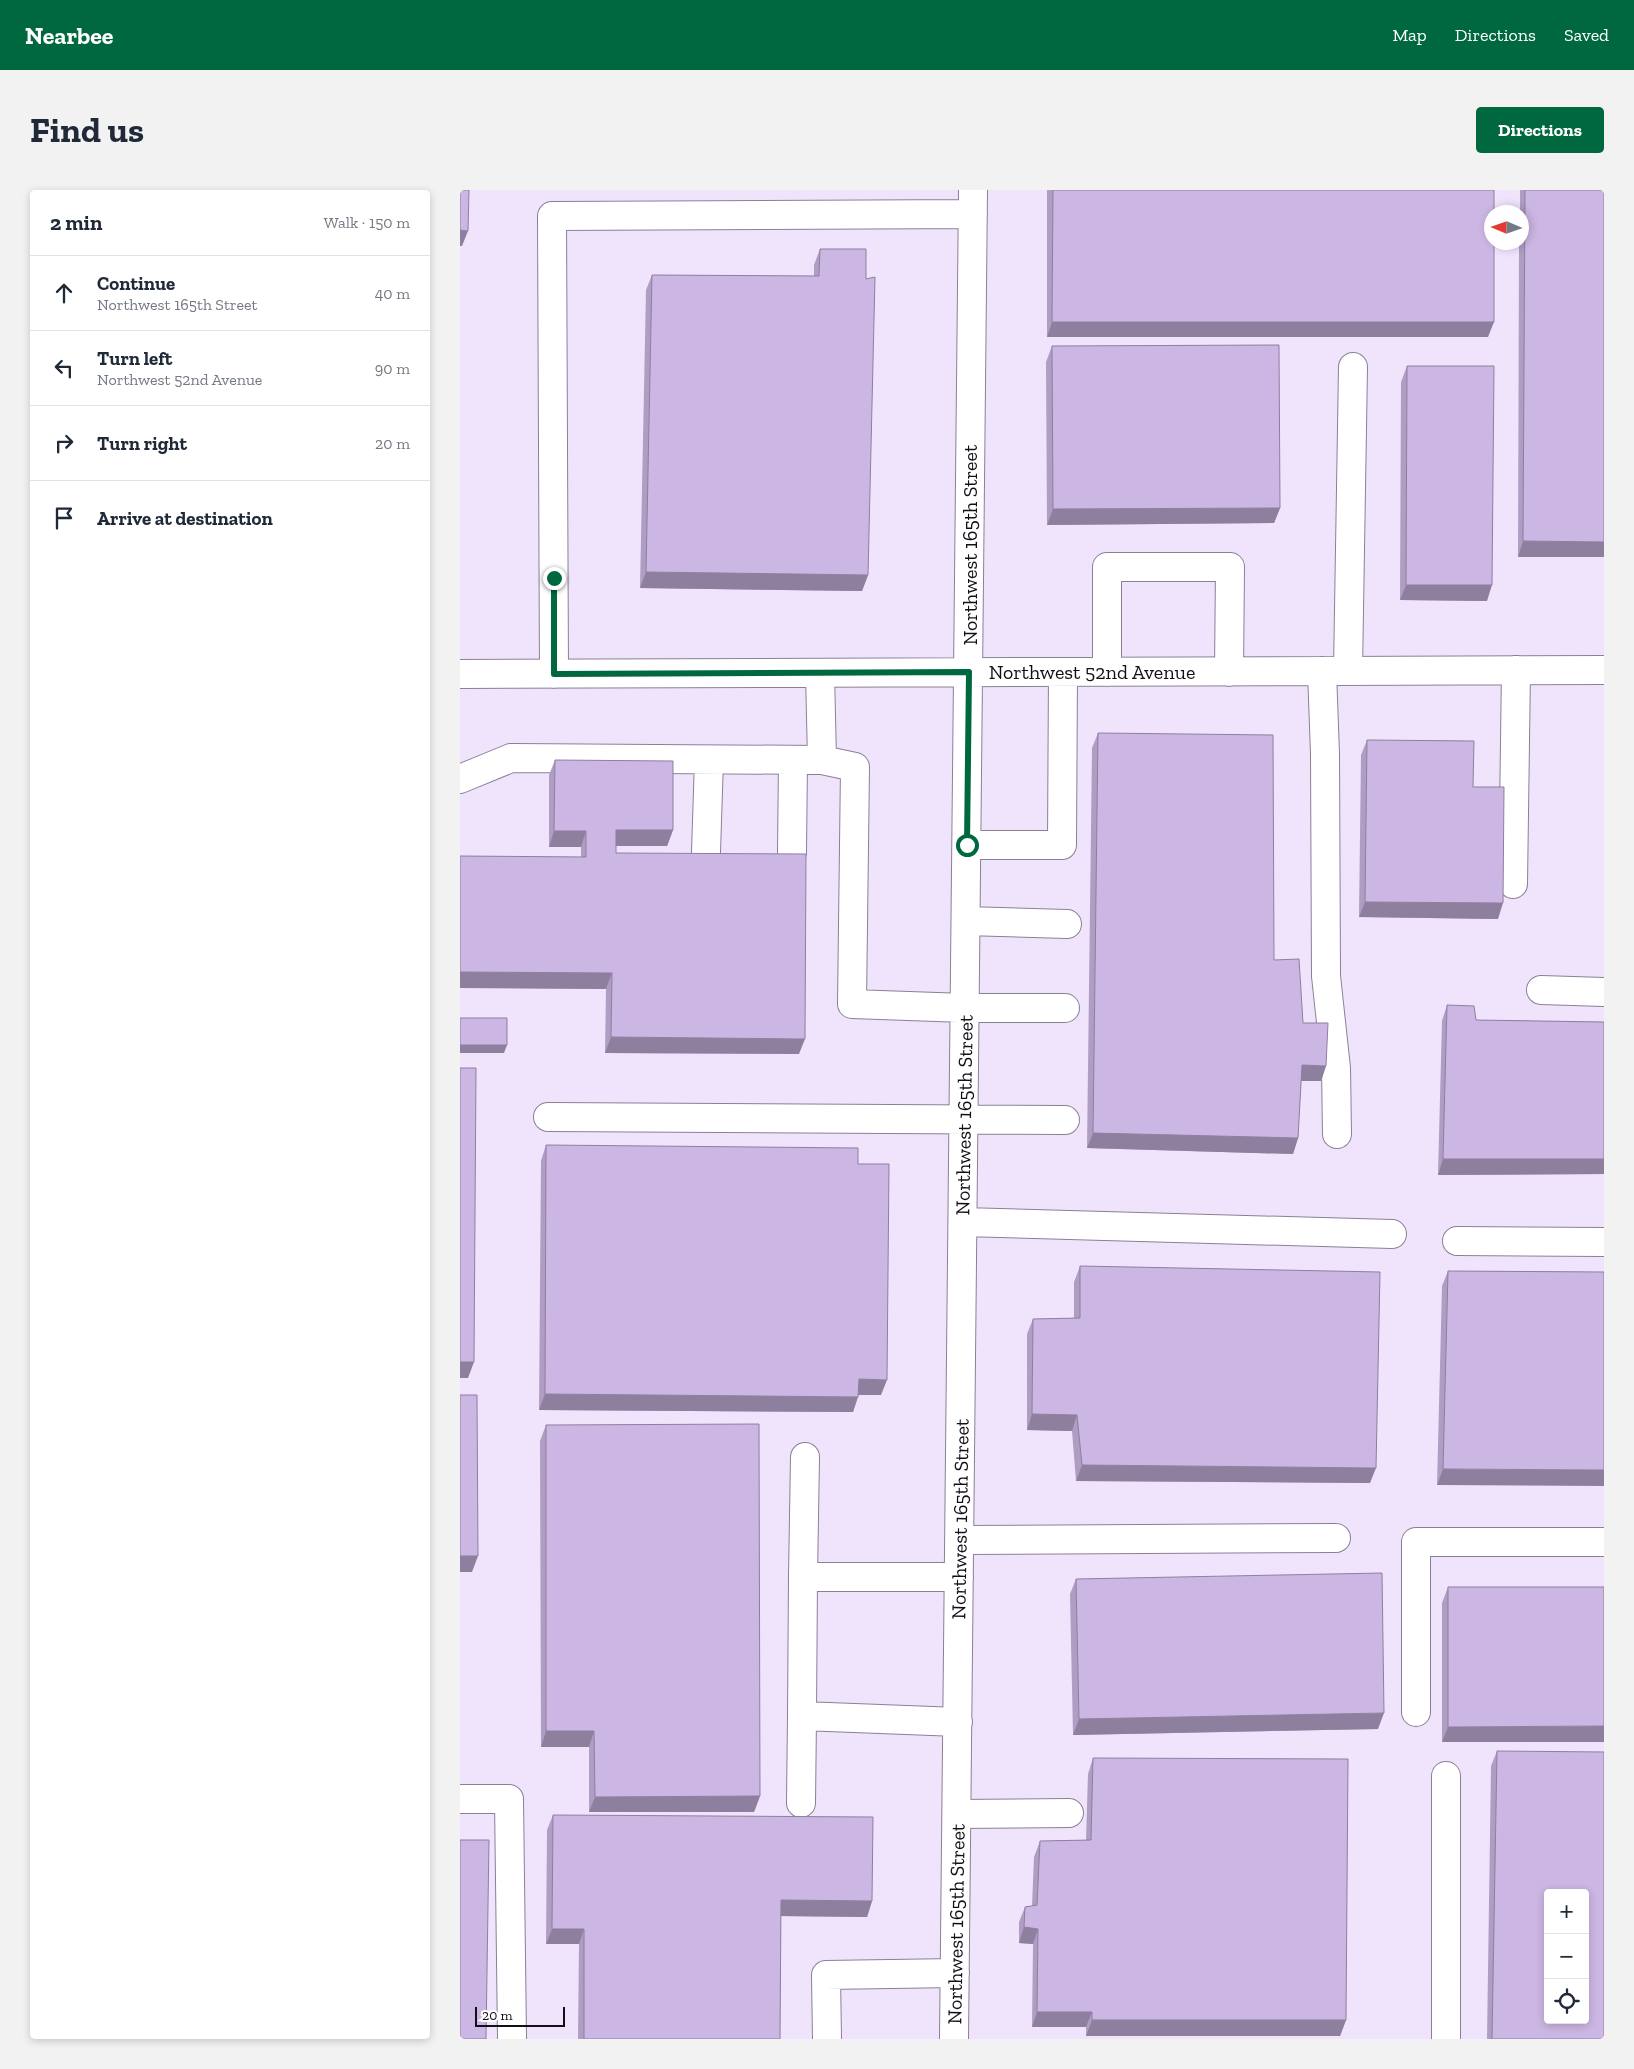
<!DOCTYPE html>
<meta charset="utf-8">
<style>
:root{--surface:#fff;--page:#f2f2f3;--text:#1f2937;--muted:#747a83;--line:#e0e1e3;--accent:#00683e}
body{margin:0;font-family:"Zilla Slab",serif;background:var(--page);color:var(--text)}
.controls{position:absolute;right:15px;bottom:15px;display:grid;overflow:hidden;border-radius:5px;box-shadow:0 2px 8px #0003}
.controls button{width:45px;height:45px;display:grid;place-items:center;padding:0;border:0;border-bottom:1px solid var(--line);background:var(--surface);color:var(--text);font:25px sans-serif}
.compass{position:absolute;left:1024px;top:15px;width:45px;height:45px;border-radius:50%;background:var(--surface);box-shadow:0 2px 8px #0003;rotate:272deg}
.scale{position:absolute;left:15px;bottom:12px;width:90px;box-sizing:border-box;padding-left:5px;border:2px solid #130f17;border-top:0;font-size:14px;line-height:18px;white-space:nowrap;color:#130f17;-webkit-text-stroke:4px #fff;paint-order:stroke}
.stop{position:absolute;width:15px;height:15px;margin:-11px;border:4px solid #00683e;border-radius:50%;background:#fff}
.stop.end{background:#00683e;border-color:#fff;box-shadow:0 1px 5px #0008}
.list{margin:0;padding:0;list-style:none}
h2{display:flex;justify-content:space-between;align-items:center;height:65px;margin:0;padding:0 20px;font-size:21px}
h2 small{font-size:16px;font-weight:400;color:var(--muted)}
.list li{display:grid;grid-template-columns:32px 1fr auto;gap:15px;align-items:center;box-sizing:border-box;height:75px;padding:0 20px;border-top:1px solid var(--line)}
.list b{display:block;font-size:19px;white-space:nowrap}
.list p{margin:0;font-size:16px;white-space:nowrap;color:var(--muted)}
.list em{font-size:16px;font-style:normal;color:var(--muted)}
.icon{flex:none;width:28px;height:28px;fill:none;stroke:currentColor;stroke-width:2;stroke-linecap:round;stroke-linejoin:round}
.map{position:relative;flex:none;width:1144px;height:1849px;overflow:hidden;border-radius:5px}
header{display:flex;align-items:center;gap:30px;box-sizing:border-box;height:70px;padding:0 25px;background:var(--accent);color:#fff}
header strong{font-size:24px}
nav{display:flex;gap:28px;margin-inline-start:auto;font-size:18px}
.intro{display:flex;align-items:center;justify-content:space-between;box-sizing:border-box;height:120px;padding:0 30px}
h1{margin:0;font-size:35px}
.button{padding:12px 22px;border-radius:5px;background:var(--accent);color:#fff;font-size:18px;font-weight:700}
main{display:flex;gap:30px;padding:0 30px}
aside{flex:1;background:var(--surface);border-radius:5px;box-shadow:0 2px 8px #0003}
.map>svg:first-child{display:block}
.lines{fill:none;stroke-linecap:round;stroke-linejoin:round}
.minor-casing{stroke:#8a8095;stroke-width:30}
.minor{stroke:#fff;stroke-width:28}
.wall{fill:#af9dc3}
.shaded-wall{fill:#8f7f9f}
.building{fill:#ccb6e3;stroke:#8f7f9f;fill-rule:evenodd}
.route{stroke:#00683e;stroke-width:6}
.labels{text-anchor:middle;stroke-width:4;stroke-linejoin:round;paint-order:stroke}
.street-label{font-size:20px;fill:#130f17;stroke:#fff}
</style>
<header>
<strong>Nearbee</strong>
<nav><a>Map</a><a>Directions</a><a>Saved</a></nav>
</header>
<div class="intro"><h1>Find us</h1><a class="button">Directions</a></div>
<main>
<aside>
<h2>2 min<small>Walk · 150 m</small></h2>
<ul class="list">
<li><svg class="icon" aria-label="ahead" viewBox="0 0 24 24"><path d="M12 20V5M6 11l6-6 6 6"/></svg><div><b>Continue</b><p>Northwest 165th Street</p></div><em>40 m</em></li>
<li><svg class="icon" aria-label="left" viewBox="0 0 24 24"><path d="M17 20v-9H6M10 6l-5 5 5 5"/></svg><div><b>Turn left</b><p>Northwest 52nd Avenue</p></div><em>90 m</em></li>
<li><svg class="icon" aria-label="right" viewBox="0 0 24 24"><path d="M7 20v-9h11M14 6l5 5-5 5"/></svg><div><b>Turn right</b></div><em>20 m</em></li>
<li><svg class="icon" aria-label="arrive" viewBox="0 0 24 24"><path d="M6 21V4h12l-3 4 3 4H6"/></svg><div><b>Arrive at destination</b></div></li>
</ul>
</aside>
<div class="map">
<svg width="1144" height="1849" viewBox="0 0 1144 1849">
<rect width="100%" height="100%" fill="#f0e4fc"/>
<g class="lines">
<defs>
<path id="minor" d="M 862,481 L 865,564 L 866,786 L 876,878 L 877,944
M 888,481 L 893,177
M 647,482 L 647,377 L 770,377 L 769,482
M 0,484 L 1144,480
M 94,484 L 92,26 L 513,24
M 362,570 L 395,577 L 392,814 L 505,818 L 605,818
M 0,589 L 51,568 L 362,570 L 360,483
M 507,655 L 602,655 L 603,482
M 246,662 L 249,570
M 332,662 L 333,570
M 1053,694 L 1056,480
M 506,731 L 607,734
M 1081,800 L 1144,802
M 88,927 L 605,930
M 503,1032 L 932,1044
M 997,1051 L 1144,1052
M 500,1350 L 876,1348
M 343,1387 L 345,1267
M 956,1522 L 956,1352 L 1144,1352
M 498,1532 L 342,1526 L 343,1387 L 499,1387
M 986,1586 L 986,1849
M 0,1609 L 49,1609 L 52,1849
M 341,1613 L 342,1526
M 497,1624 L 609,1623
M 367,1849 L 366,1785 L 495,1783
M 494,1849 L 513,0"/>
</defs>
<!-- minor casing -->
<use href="#minor" class="minor-casing"/>
<!-- minor -->
<use href="#minor" class="minor"/>
</g>
<!-- wall -->
<path class="wall" d="M 587,0 L 1034,0 L 1028,147 L 587,147 Z
M 1060,0 L 1144,0 L 1144,367 L 1058,367 L 1059,52 L 1062,52 L 1062,22 L 1060,22 Z
M 360,59 L 408,385 L 402,401 L 180,398 L 186,100 L 192,85 L 354,86 L 354,75 Z
M 592,156 L 820,318 L 814,333 L 587,335 L 586,172 Z
M 947,176 L 1027,411 L 940,410 L 941,192 Z
M 638,543 L 814,770 L 843,833 L 866,876 L 861,891 L 841,891 L 838,948 L 833,964 L 627,958 L 632,558 Z
M 907,550 L 1013,597 L 1038,729 L 899,727 L 901,565 Z
M 95,570 L 213,640 L 207,656 L 156,656 L 156,663 L 339,864 L 145,863 L 146,799 L 0,798 L 0,666 L 121,667 L 121,657 L 89,657 L 89,585 Z
M 987,815 L 1016,830 L 1144,832 L 1144,984 L 978,985 L 982,831 Z
M 86,955 L 398,974 L 421,1205 L 398,1205 L 393,1222 L 79,1220 L 81,971 Z
M 620,1076 L 910,1293 L 616,1291 L 612,1241 L 567,1240 L 567,1144 L 573,1129 L 614,1128 L 614,1092 Z
M 988,1081 L 1144,1082 L 977,1295 L 982,1096 Z
M 86,1235 L 300,1606 L 294,1622 L 129,1622 L 129,1557 L 81,1557 L 80,1251 Z
M 616,1389 L 918,1539 L 613,1545 L 610,1404 Z
M 988,1397 L 1144,1397 L 982,1552 L 982,1413 Z
M 1037,1561 L 1144,1849 L 1027,1849 L 1031,1576 Z
M 633,1568 L 886,1830 L 880,1846 L 626,1846 L 626,1837 L 572,1837 L 573,1754 L 559,1753 L 559,1732 L 565,1717 L 572,1716 L 574,1667 L 580,1651 L 626,1650 L 628,1584 Z
M 93,1625 L 412,1711 L 407,1727 L 321,1726 L 320,1849 L 118,1849 L 119,1754 L 86,1754 L 87,1640 Z"/>
<!-- shaded-wall -->
<path class="shaded-wall" d="M 0,40 L 8,41 L 2,56 L 0,56 Z
M 592,132 L 1034,132 L 1028,147 L 587,147 Z
M 820,318 L 814,333 L 587,335 L 593,319 Z
M 1063,351 L 1144,352 L 1144,367 L 1058,367 Z
M 186,382 L 408,385 L 402,401 L 180,398 Z
M 946,395 L 1032,395 L 1027,411 L 940,410 Z
M 156,640 L 213,640 L 207,656 L 150,656 Z
M 94,641 L 126,641 L 121,657 L 89,657 Z
M 905,712 L 1043,713 L 1038,729 L 899,727 Z
M 0,782 L 152,783 L 146,799 L 0,798 Z
M 151,847 L 345,849 L 339,864 L 145,863 Z
M 0,855 L 47,855 L 44,863 L 0,863 Z
M 842,875 L 866,876 L 861,891 L 836,891 Z
M 633,943 L 838,948 L 833,964 L 627,958 Z
M 983,969 L 1144,969 L 1144,984 L 978,985 Z
M 0,1172 L 14,1172 L 8,1188 L 0,1188 Z
M 399,1189 L 427,1190 L 421,1205 L 393,1205 Z
M 85,1204 L 398,1207 L 393,1222 L 79,1220 Z
M 572,1224 L 617,1225 L 612,1241 L 567,1240 Z
M 622,1275 L 916,1278 L 910,1293 L 616,1291 Z
M 983,1279 L 1144,1280 L 1144,1296 L 977,1295 Z
M 0,1366 L 18,1366 L 12,1382 L 0,1382 Z
M 924,1523 L 918,1539 L 613,1545 L 619,1529 Z
M 1144,1536 L 1144,1552 L 982,1552 L 988,1537 Z
M 86,1541 L 134,1541 L 129,1557 L 81,1557 Z
M 300,1606 L 294,1622 L 129,1622 L 135,1607 Z
M 321,1710 L 412,1711 L 407,1727 L 316,1726 Z
M 564,1737 L 578,1739 L 573,1754 L 559,1753 Z
M 92,1739 L 124,1739 L 119,1754 L 86,1754 Z
M 577,1822 L 632,1822 L 626,1837 L 572,1837 Z
M 632,1830 L 886,1830 L 880,1846 L 626,1846 Z"/>
<!-- building -->
<path class="building" d="M 0,0 L 9,0 L 8,41 L 0,40 Z
M 593,0 L 1034,0 L 1034,22 L 1032,22 L 1032,52 L 1034,52 L 1034,132 L 592,132 Z
M 1065,0 L 1144,0 L 1144,352 L 1063,351 Z
M 360,59 L 406,59 L 406,89 L 415,87 L 408,385 L 186,382 L 192,85 L 359,86 Z
M 819,155 L 820,318 L 593,319 L 592,156 Z
M 947,176 L 1034,176 L 1032,395 L 946,395 Z
M 638,543 L 813,545 L 814,770 L 839,769 L 843,833 L 868,833 L 866,876 L 842,875 L 838,948 L 633,943 Z
M 907,550 L 1014,551 L 1013,597 L 1044,597 L 1043,713 L 905,712 Z
M 95,570 L 213,571 L 213,640 L 156,640 L 156,663 L 346,664 L 345,849 L 151,847 L 152,783 L 0,782 L 0,666 L 126,667 L 126,641 L 94,641 Z
M 987,815 L 1014,816 L 1016,830 L 1144,832 L 1144,969 L 983,969 Z
M 0,828 L 47,828 L 47,855 L 0,855 Z
M 0,878 L 16,878 L 14,1172 L 0,1172 Z
M 86,955 L 398,958 L 398,974 L 429,974 L 427,1190 L 399,1189 L 398,1207 L 85,1204 Z
M 620,1076 L 920,1082 L 916,1278 L 622,1275 L 617,1225 L 572,1224 L 573,1129 L 620,1128 Z
M 988,1081 L 1144,1082 L 1144,1280 L 983,1279 Z
M 0,1205 L 17,1205 L 18,1366 L 0,1366 Z
M 299,1234 L 300,1606 L 135,1607 L 134,1541 L 86,1541 L 86,1235 Z
M 922,1383 L 924,1523 L 619,1529 L 616,1389 Z
M 988,1397 L 1144,1397 L 1144,1536 L 988,1537 Z
M 1037,1561 L 1144,1562 L 1144,1849 L 1032,1849 ZM 1088,1703 L 1125,1703 L 1125,1830 L 1088,1830 Z
M 633,1568 L 888,1569 L 886,1830 L 632,1830 L 632,1822 L 577,1822 L 578,1739 L 564,1737 L 565,1717 L 577,1715 L 580,1651 L 631,1650 Z
M 93,1625 L 413,1627 L 412,1711 L 321,1710 L 320,1849 L 124,1849 L 124,1739 L 92,1739 Z
M 0,1650 L 29,1650 L 26,1849 L 0,1849 Z"/>
<g class="lines">
<!-- route -->
<path class="route" d="M 94,388 L 94,484 L 509,482 L 507,655"/>
</g>
<g class="labels">
<!-- street labels -->
<g class="street-label">
<text transform="translate(510 355) rotate(-90)" y="7">Northwest 165th Street</text>
<text x="632" y="489">Northwest 52nd Avenue</text>
<text transform="translate(504 925) rotate(-89)" y="7">Northwest 165th Street</text>
<text transform="translate(500 1329) rotate(-89)" y="7">Northwest 165th Street</text>
<text transform="translate(496 1734) rotate(-89)" y="7">Northwest 165th Street</text>
</g>
</g>
</svg>
<div class="controls">
<button>+</button>
<button>−</button>
<button><svg class="icon" aria-label="locate" viewBox="0 0 24 24"><circle cx="12" cy="12" r="6"/><path d="M12 2v4M12 18v4M2 12h4M18 12h4"/></svg></button>
</div>
<svg class="compass" viewBox="-18 -18 36 36"><path d="M0-13l5 13h-10z" fill="#e53935"/><path d="M0 13l5-13h-10z" fill="#747a83"/></svg>
<div class="scale">20 m</div>
<div class="stop" style="left:507px;top:655px"></div>
<div class="stop end" style="left:94px;top:388px"></div>
</div>
</main>
